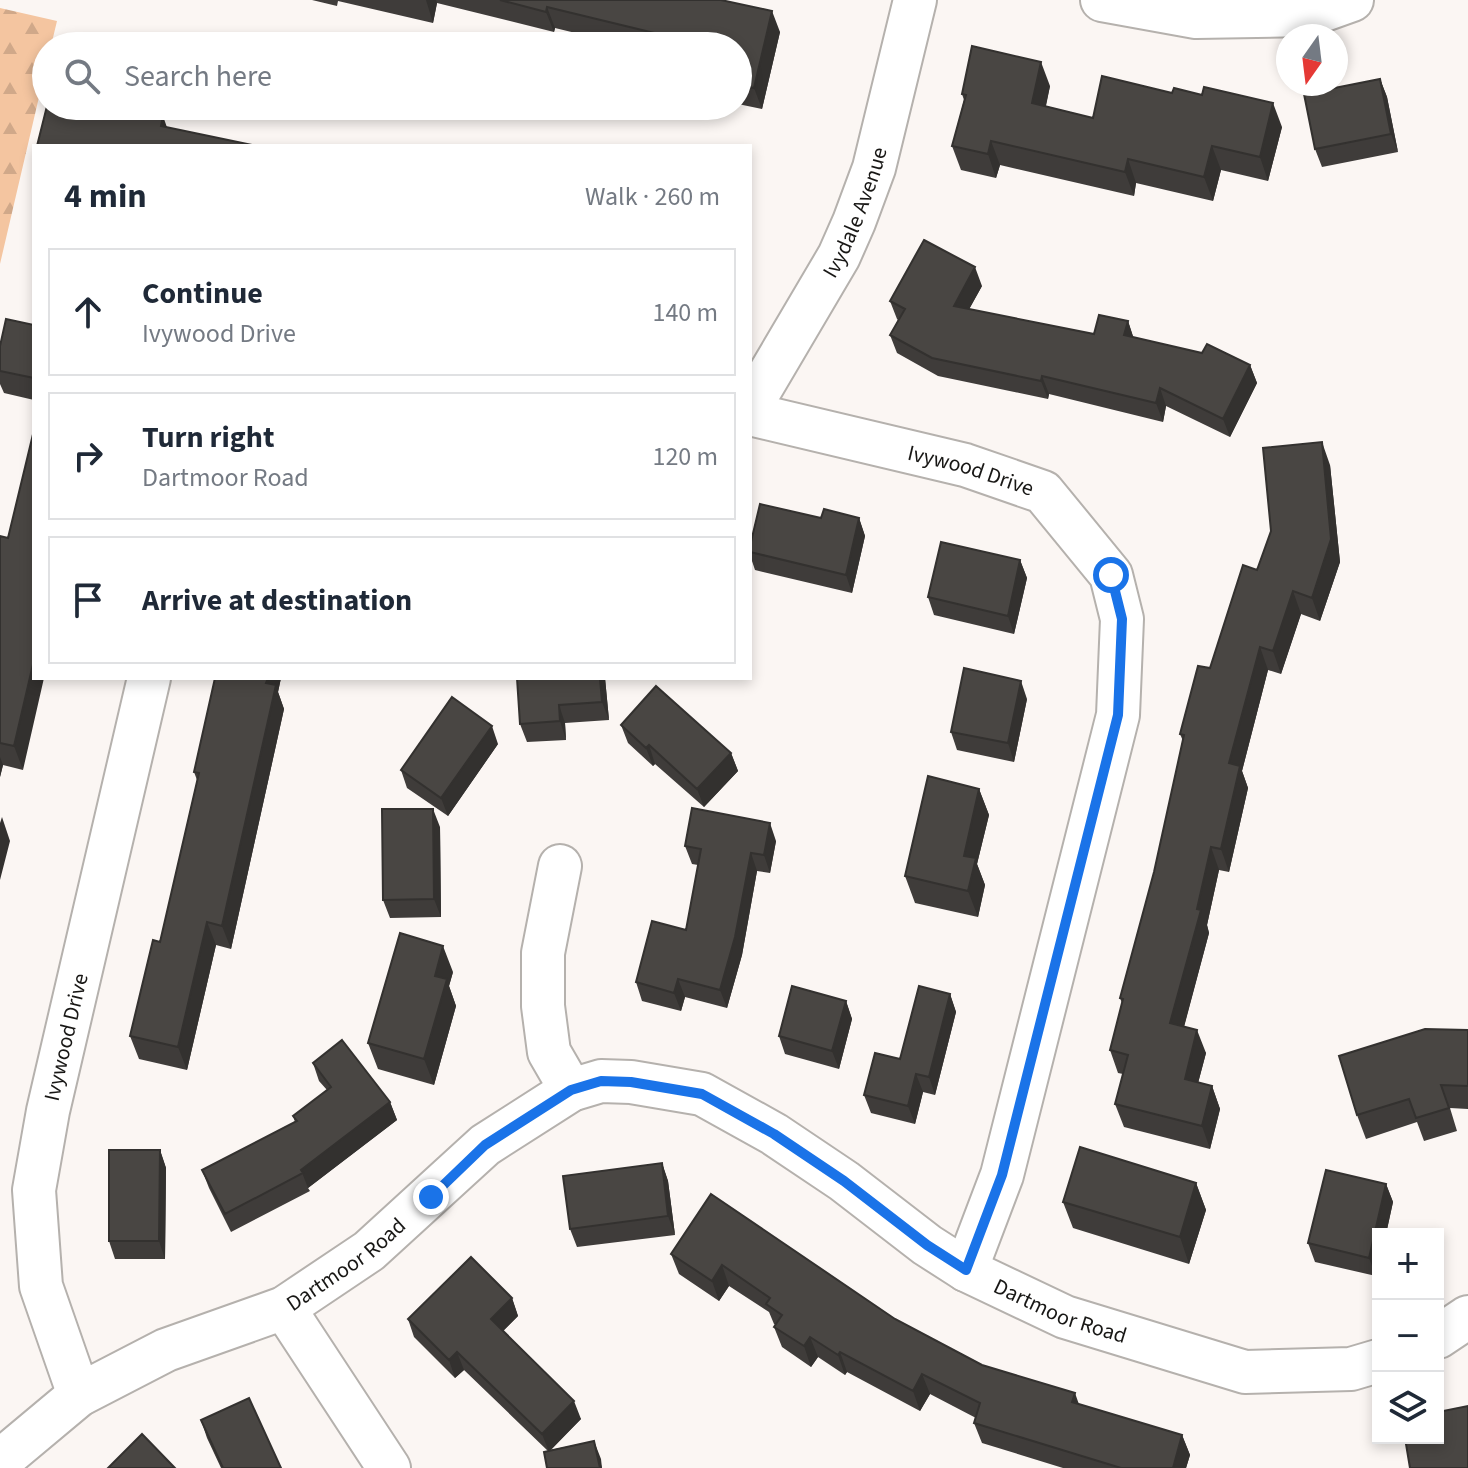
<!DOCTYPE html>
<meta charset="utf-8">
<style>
:root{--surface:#fff;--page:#f6f6f7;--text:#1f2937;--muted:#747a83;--line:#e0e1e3}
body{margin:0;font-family:"Source Sans 3",sans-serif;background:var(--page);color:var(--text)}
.controls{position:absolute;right:24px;bottom:24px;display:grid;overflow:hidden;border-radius:0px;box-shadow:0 4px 12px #0003}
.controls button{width:72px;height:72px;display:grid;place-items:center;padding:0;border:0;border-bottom:2px solid var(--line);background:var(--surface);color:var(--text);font:40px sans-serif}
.compass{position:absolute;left:1276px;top:24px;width:72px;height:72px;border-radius:50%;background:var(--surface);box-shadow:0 4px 12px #0003;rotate:194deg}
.stop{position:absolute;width:24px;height:24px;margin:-18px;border:6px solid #1a73e8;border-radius:50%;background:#fff}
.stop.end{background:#1a73e8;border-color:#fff;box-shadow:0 2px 8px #0008}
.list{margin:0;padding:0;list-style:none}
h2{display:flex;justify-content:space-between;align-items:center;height:104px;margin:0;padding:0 32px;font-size:34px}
h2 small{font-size:26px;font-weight:400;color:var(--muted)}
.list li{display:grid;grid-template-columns:52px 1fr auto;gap:24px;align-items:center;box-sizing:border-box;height:128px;margin:0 16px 16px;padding:0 16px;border:2px solid var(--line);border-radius:0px}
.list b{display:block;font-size:30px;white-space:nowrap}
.list p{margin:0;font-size:26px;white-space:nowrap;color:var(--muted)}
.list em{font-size:26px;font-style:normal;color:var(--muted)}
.icon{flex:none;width:44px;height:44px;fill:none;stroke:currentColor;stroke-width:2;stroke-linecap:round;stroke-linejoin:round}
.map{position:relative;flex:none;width:1468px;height:1468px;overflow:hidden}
.search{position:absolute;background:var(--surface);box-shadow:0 4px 12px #0003;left:32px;top:32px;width:720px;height:88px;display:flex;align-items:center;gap:20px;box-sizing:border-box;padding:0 28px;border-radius:44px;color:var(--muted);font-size:30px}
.panel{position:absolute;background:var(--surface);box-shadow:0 4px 12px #0003;left:32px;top:144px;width:720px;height:536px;border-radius:0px}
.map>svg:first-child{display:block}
.forest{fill:url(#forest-firs)}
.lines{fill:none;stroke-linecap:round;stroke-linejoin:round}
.street-casing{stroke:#b5b1ad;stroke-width:46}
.street{stroke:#fff;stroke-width:42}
.wall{fill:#3f3c3a}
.shaded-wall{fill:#33312f}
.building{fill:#494643;stroke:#33312f;stroke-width:2}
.route{stroke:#1a73e8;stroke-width:10}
.labels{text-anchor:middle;stroke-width:8;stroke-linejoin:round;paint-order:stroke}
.street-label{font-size:22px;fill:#181715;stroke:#fff}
</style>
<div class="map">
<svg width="1468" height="1468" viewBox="0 0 1468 1468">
<defs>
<pattern id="forest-firs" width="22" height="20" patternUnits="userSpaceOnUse" patternTransform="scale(2)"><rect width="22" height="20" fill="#f4c5a0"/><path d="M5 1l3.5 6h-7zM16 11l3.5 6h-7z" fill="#d0a889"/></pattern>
</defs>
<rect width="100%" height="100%" fill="#fbf6f3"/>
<!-- forest -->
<path class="forest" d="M 0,8 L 57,21 L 51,46 L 46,46 L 46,67 L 0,264 Z"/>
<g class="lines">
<defs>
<g id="street">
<path d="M 1102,0 L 1196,17 L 1310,15 L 1352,0"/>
<path id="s1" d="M 750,407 L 839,256 L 854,222 L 874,168 L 915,0"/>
<path id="s2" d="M 750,414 L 965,465 L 1043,492 L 1111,575 L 1122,619 L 1118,715 L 1002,1175 L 966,1270"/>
<path d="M 560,866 L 543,953 L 543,1006 L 549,1052 L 571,1090"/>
<path d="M 284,1308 L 389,1468"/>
<path d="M 1438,1337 L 1468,1317"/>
<path id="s3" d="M 79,1395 L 41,1286 L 34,1190 L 48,1111 L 149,678"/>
<path id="s4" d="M 0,1461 L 79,1395 L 166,1350 L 284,1308 L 369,1251 L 485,1145 L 571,1090 L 601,1081 L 631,1082 L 702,1094 L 774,1134 L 844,1181 L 927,1245 L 966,1270 L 1065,1317 L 1245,1372 L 1351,1369 L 1378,1361"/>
</g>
</defs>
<!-- street casing -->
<use href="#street" class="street-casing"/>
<!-- street -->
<use href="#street" class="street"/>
</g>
<!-- wall -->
<path class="wall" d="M 312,0 L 721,0 L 780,32 L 762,109 L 738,104 L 738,46 L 629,46 L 555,28 L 554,32 L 437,3 L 433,23 L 338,1 L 337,6 Z
M 1380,79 L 1387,97 L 1398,152 L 1322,167 L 1315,149 Z
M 1050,86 L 1046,106 L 1093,118 L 1282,127 L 1268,181 L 1221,170 L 1213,201 L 1136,183 L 1134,196 L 1000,165 L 996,178 L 961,170 L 952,146 L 964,100 L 962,94 Z
M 982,286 L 969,309 L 1094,334 L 1128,321 L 1133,337 L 1250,365 L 1257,383 L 1230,437 L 1166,406 L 1163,422 L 1049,394 L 1048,399 L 938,376 L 897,353 L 890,335 L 898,320 L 897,319 L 890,301 Z
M 34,325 L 34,400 L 4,393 L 0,384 L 0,346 Z
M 1330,465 L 1340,562 L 1320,621 L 1301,614 L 1281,674 L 1268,670 L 1242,771 L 1248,788 L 1229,872 L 1219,870 L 1207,925 L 1209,933 L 1184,1026 L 1206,1053 L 1198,1083 L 1212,1086 L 1220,1109 L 1210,1149 L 1124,1127 L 1115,1104 L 1123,1074 L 1118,1073 L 1110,1050 L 1122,1003 L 1120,998 L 1154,872 L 1183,741 L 1180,734 L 1210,668 L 1257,570 Z
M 859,518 L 865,536 L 852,593 L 755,570 L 750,555 L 750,546 Z
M 0,536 L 23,770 L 3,765 L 0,777 Z
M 1020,560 L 1027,578 L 1014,634 L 934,615 L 928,597 Z
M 215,678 L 281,678 L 278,692 L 284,709 L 231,949 L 216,945 L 187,1070 L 139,1059 L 130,1036 L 160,942 L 197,780 L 194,772 Z
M 605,678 L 609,720 L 565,723 L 566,740 L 527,742 L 520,724 Z
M 1027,699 L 1014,762 L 957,750 L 951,732 Z
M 621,725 L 731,753 L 738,771 L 704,807 L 655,764 L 653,766 L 628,743 Z
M 498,744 L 448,816 L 407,788 L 401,770 Z
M 979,789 L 989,815 L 977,864 L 985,885 L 978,917 L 915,903 L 905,876 Z
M 440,827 L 441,917 L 390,918 L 383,900 Z
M 776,841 L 770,873 L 757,871 L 742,955 L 727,1008 L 685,997 L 681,1011 L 642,1001 L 636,982 L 686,930 L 698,865 L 692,864 L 685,846 Z
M 453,972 L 449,986 L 456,1006 L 434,1085 L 378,1069 L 368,1043 Z
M 950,994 L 956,1012 L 935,1095 L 923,1092 L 915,1124 L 871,1113 L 864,1095 L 900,1059 Z
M 846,1001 L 852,1019 L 839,1069 L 785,1054 L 779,1036 Z
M 1468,1030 L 1468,1109 L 1450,1108 L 1457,1131 L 1424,1141 L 1417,1122 L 1366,1139 L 1357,1115 Z
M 313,1063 L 390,1102 L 397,1120 L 308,1188 L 310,1191 L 231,1232 L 209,1188 L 202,1170 L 295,1122 L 293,1116 L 327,1090 L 319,1081 Z
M 160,1150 L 166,1168 L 165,1259 L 115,1259 L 109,1241 Z
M 662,1163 L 668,1181 L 675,1235 L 577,1247 L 570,1229 Z
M 1196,1183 L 1206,1210 L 1189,1264 L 1073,1228 L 1063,1202 Z
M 1386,1184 L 1393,1202 L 1386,1234 L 1378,1234 L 1376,1276 L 1315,1262 L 1308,1243 Z
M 711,1194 L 895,1319 L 982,1365 L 1079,1404 L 1182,1435 L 1190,1455 L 1186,1468 L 1063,1468 L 982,1443 L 974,1423 L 976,1418 L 930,1394 L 920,1411 L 847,1372 L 845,1375 L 818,1357 L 811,1367 L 782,1347 L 774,1327 L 776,1325 L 774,1324 L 769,1312 L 729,1286 L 719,1301 L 679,1274 L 671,1254 Z
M 512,1298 L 518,1316 L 503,1331 L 581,1419 L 550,1450 L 594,1441 L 602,1468 L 547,1468 L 548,1451 L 464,1370 L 455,1378 L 414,1337 L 408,1319 Z
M 201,1420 L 281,1468 L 221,1468 L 207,1438 Z"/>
<!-- shaded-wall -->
<path class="shaded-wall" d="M 426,0 L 436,0 L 437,3 L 433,23 Z
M 547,7 L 555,28 L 554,32 L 546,12 Z
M 772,11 L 780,32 L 762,109 L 754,88 Z
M 1041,62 L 1050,86 L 1041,127 L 1032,103 Z
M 1380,79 L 1387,97 L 1398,152 L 1391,134 Z
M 1273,103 L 1282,127 L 1268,181 L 1260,157 Z
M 163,116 L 170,136 L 161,126 Z
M 991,141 L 1000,165 L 996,178 L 988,154 Z
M 1212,146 L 1221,170 L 1213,201 L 1204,177 Z
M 1128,159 L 1136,183 L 1134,196 L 1125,172 Z
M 975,267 L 982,286 L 961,324 L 954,306 Z
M 1128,321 L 1134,339 L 1124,335 Z
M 1250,365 L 1257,383 L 1230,437 L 1223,419 Z
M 1042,376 L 1049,394 L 1048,399 L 1041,381 Z
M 1160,388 L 1166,406 L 1163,422 L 1156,403 Z
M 1322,442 L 1330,465 L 1340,562 L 1320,621 L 1312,598 Z
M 859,518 L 865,536 L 852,593 L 846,575 Z
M 1020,560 L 1027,578 L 1014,634 L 1008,616 Z
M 1293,591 L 1301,614 L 1281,674 L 1273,651 Z
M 1260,647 L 1268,670 L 1242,771 L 1248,788 L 1229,872 L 1221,849 L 1229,763 Z
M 34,660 L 34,678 L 44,678 L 23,770 L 14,746 Z
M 268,678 L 281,678 L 278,692 L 284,709 L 231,949 L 222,926 Z
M 600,678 L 605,678 L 609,720 L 602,702 Z
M 1021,681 L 1027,699 L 1014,762 L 1008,743 Z
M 559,705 L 565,723 L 566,740 L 560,721 Z
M 492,726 L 498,744 L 448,816 L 441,798 Z
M 649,745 L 655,764 L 653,766 L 646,748 Z
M 731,753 L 738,771 L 704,807 L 697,789 Z
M 0,757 L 3,765 L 0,777 Z
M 979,789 L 989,815 L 977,864 L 985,885 L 978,917 L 968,891 L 964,856 Z
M 433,809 L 440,827 L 441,917 L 434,899 Z
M 2,817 L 10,841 L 0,880 L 0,823 Z
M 770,823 L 776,841 L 770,873 L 764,855 Z
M 1211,847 L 1219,870 L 1207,925 L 1209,933 L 1179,1046 L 1170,1023 Z
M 751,853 L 757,871 L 742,955 L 727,1008 L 720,990 Z
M 207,922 L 216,945 L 187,1070 L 178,1047 Z
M 443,946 L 453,972 L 449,986 L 456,1006 L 434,1085 L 424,1059 L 435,976 Z
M 678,979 L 685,997 L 681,1011 L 674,993 Z
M 950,994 L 956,1012 L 935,1095 L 929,1077 Z
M 846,1001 L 852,1019 L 839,1069 L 832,1051 Z
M 1197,1030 L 1206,1053 L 1193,1102 L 1185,1079 Z
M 916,1074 L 923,1092 L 915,1124 L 908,1106 Z
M 1212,1086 L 1220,1109 L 1210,1149 L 1202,1126 Z
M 390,1102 L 397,1120 L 308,1188 L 301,1170 Z
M 160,1150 L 166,1168 L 165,1259 L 159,1241 Z
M 662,1163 L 668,1181 L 675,1235 L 668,1216 Z
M 1196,1183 L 1206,1210 L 1189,1264 L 1180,1237 Z
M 1386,1184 L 1393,1202 L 1386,1234 L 1378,1234 L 1378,1267 L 1376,1276 L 1369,1258 Z
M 722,1265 L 729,1286 L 719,1301 L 712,1281 Z
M 512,1298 L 518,1316 L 497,1337 L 491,1319 Z
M 810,1337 L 818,1357 L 811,1367 L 804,1346 Z
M 457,1352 L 464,1370 L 455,1378 L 449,1360 Z
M 840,1352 L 847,1372 L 845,1375 L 838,1355 Z
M 922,1374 L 930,1394 L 920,1411 L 913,1391 Z
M 1075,1393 L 1082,1413 L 1072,1402 Z
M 574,1401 L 581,1419 L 549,1452 L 542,1434 Z
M 1182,1435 L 1190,1455 L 1186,1468 L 1173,1468 Z
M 594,1441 L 601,1459 L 602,1468 L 600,1468 Z"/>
<!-- building -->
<path class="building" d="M 500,0 L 721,0 L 772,11 L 754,88 L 738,85 L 738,46 L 708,46 L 547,7 L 546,12 Z
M 972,46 L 1041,62 L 1032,103 L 1093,118 L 1102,76 L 1172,93 L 1174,88 L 1202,95 L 1204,87 L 1273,103 L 1260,157 L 1212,146 L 1204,177 L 1128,159 L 1125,172 L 991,141 L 988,154 L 952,146 L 966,95 L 962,94 Z
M 1380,79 L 1391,134 L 1315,149 L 1304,94 Z
M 47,106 L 119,106 L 163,116 L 161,126 L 252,145 L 37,146 Z
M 924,240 L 975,267 L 954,306 L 1094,334 L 1099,315 L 1128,321 L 1124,335 L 1202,353 L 1207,344 L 1250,365 L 1223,419 L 1160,388 L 1156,403 L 1042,376 L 1041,381 L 932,358 L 890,335 L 905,309 L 890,301 Z
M 6,319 L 34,325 L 34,378 L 0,371 L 0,346 Z
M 34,430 L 34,660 L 14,746 L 0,743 L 0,536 L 8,538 Z
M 1322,442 L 1331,539 L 1312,598 L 1293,591 L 1273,651 L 1260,647 L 1229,763 L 1240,766 L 1221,849 L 1211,847 L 1197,909 L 1201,910 L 1170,1023 L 1197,1030 L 1185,1079 L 1212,1086 L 1202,1126 L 1115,1104 L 1128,1055 L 1110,1050 L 1123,999 L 1120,998 L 1154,872 L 1184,735 L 1180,734 L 1198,666 L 1210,668 L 1243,565 L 1257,570 L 1271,531 L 1263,448 Z
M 760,504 L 821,518 L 824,509 L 859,518 L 846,575 L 750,552 L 750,546 Z
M 941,542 L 1020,560 L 1008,616 L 928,597 Z
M 964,668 L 1021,681 L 1008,743 L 951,732 Z
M 215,678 L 268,678 L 266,683 L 276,685 L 222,926 L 207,922 L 178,1047 L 130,1036 L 153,940 L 160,942 L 199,773 L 194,772 Z
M 517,678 L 600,678 L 602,702 L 559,705 L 560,721 L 520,724 Z
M 656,686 L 731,753 L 697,789 L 649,745 L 646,748 L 621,725 Z
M 452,697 L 492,726 L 441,798 L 401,770 Z
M 928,776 L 979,789 L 964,856 L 976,858 L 968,891 L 905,876 Z
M 692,808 L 770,823 L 764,855 L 751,853 L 735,937 L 720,990 L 678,979 L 674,993 L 636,982 L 652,921 L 686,930 L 701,849 L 685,846 Z
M 382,809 L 433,809 L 434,899 L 383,900 Z
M 400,933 L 443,946 L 435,976 L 447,979 L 424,1059 L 368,1043 Z
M 792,986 L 846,1001 L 832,1051 L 779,1036 Z
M 919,986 L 950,994 L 929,1077 L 916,1074 L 908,1106 L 864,1095 L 875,1053 L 900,1059 Z
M 1425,1029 L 1468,1030 L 1468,1086 L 1441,1085 L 1449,1108 L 1416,1118 L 1409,1099 L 1357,1115 L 1339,1056 Z
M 342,1040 L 390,1102 L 301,1170 L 303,1173 L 225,1214 L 202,1170 L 297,1121 L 293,1116 L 331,1087 L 313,1063 Z
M 1080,1147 L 1196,1183 L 1180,1237 L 1063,1202 Z
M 109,1150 L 160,1150 L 159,1241 L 109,1241 Z
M 662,1163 L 668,1216 L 570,1229 L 563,1176 Z
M 1326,1170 L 1386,1184 L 1369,1258 L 1308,1243 Z
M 711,1194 L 895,1319 L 982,1365 L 1075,1393 L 1072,1402 L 1182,1435 L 1173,1468 L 1121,1468 L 974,1423 L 980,1403 L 922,1374 L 913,1391 L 840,1352 L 838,1355 L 810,1337 L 804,1346 L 774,1327 L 782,1315 L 766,1304 L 770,1298 L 722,1265 L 712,1281 L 671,1254 Z
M 471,1257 L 512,1298 L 491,1319 L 574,1401 L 542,1434 L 457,1352 L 449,1360 L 408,1319 Z
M 249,1398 L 281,1468 L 223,1468 L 201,1420 Z
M 1468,1406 L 1468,1468 L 1410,1468 L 1405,1438 L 1438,1438 L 1438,1412 Z
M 142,1434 L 175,1468 L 108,1468 Z
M 594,1441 L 600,1468 L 547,1468 L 544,1452 Z"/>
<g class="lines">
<!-- route -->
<path class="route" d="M 431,1197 L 485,1145 L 571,1090 L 601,1081 L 631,1082 L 702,1094 L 774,1134 L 844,1181 L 927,1245 L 966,1270 L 1002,1175 L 1118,715 L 1122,619 L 1111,575"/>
</g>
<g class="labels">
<!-- street labels -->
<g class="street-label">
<text dy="8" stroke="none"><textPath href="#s1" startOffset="222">Ivydale Avenue</textPath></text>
<text dy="8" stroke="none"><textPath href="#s2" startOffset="228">Ivywood Drive</textPath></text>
<text dy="8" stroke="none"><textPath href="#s3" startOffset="368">Ivywood Drive</textPath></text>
<text dy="8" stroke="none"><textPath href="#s4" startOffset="402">Dartmoor Road</textPath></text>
<text dy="8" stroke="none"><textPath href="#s4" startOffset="1242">Dartmoor Road</textPath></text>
</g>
</g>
</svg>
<div class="controls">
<button>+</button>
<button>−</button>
<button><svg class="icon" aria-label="layers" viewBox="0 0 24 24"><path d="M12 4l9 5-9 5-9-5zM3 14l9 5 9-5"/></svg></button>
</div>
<svg class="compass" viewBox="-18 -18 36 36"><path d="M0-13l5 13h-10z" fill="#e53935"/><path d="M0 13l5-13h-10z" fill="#747a83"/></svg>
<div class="stop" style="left:1111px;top:575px"></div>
<div class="stop end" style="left:431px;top:1197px"></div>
<div class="search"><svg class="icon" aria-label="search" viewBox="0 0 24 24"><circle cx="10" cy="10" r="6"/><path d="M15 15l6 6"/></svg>Search here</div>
<section class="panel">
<h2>4 min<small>Walk · 260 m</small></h2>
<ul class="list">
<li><svg class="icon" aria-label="ahead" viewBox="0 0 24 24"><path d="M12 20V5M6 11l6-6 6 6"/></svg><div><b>Continue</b><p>Ivywood Drive</p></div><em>140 m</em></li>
<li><svg class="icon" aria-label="right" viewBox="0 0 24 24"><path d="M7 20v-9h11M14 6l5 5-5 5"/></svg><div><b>Turn right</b><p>Dartmoor Road</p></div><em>120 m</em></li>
<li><svg class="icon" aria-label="arrive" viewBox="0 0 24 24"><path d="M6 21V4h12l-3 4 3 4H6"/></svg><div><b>Arrive at destination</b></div></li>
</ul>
</section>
</div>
